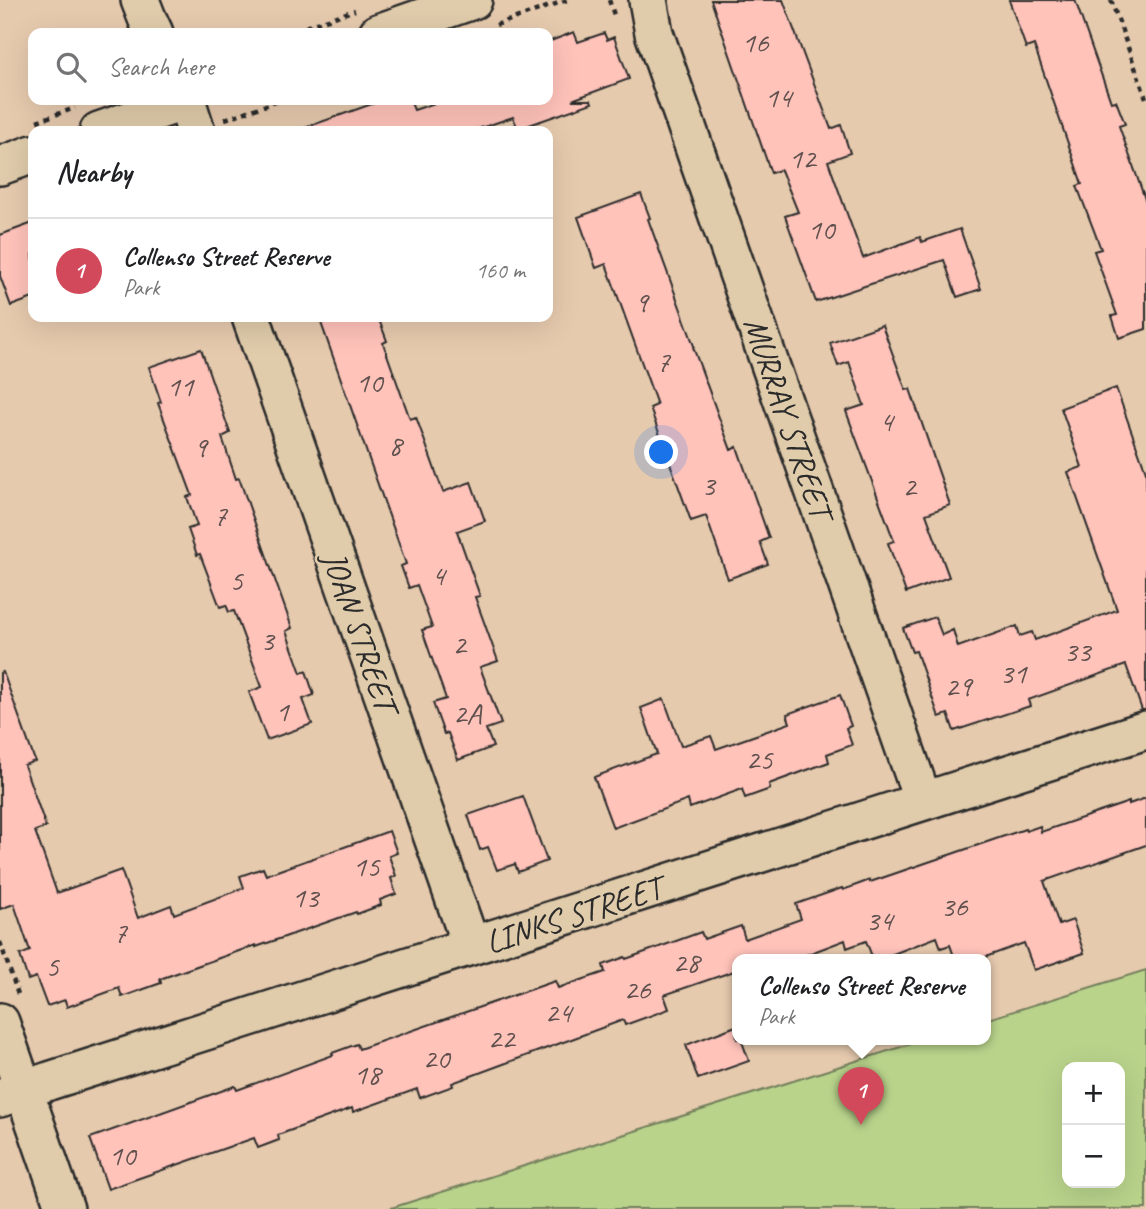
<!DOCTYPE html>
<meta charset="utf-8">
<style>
:root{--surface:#fff;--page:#f2f2f2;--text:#202124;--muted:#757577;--line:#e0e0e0;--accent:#d1495b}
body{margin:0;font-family:Caveat,sans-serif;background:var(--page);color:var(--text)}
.controls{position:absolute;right:21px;bottom:21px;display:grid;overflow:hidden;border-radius:14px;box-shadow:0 7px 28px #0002}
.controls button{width:63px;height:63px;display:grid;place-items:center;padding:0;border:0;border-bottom:2px solid var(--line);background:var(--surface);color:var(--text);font:35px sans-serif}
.you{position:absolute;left:662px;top:453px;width:24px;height:24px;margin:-18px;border:5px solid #fff;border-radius:50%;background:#1a73e8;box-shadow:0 0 0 10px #1a73e833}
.badge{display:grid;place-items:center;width:46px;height:46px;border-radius:50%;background:var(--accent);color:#fff;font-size:23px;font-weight:700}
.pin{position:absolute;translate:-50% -58px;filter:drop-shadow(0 2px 4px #0008)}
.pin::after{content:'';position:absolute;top:37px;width:24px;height:21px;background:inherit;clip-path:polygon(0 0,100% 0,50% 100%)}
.popup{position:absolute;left:732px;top:954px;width:259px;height:91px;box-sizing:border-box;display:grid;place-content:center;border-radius:14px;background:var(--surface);filter:drop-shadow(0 2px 5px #0005);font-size:23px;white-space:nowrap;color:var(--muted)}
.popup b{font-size:26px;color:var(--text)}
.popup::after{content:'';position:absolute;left:50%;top:100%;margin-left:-14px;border:14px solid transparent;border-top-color:var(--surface)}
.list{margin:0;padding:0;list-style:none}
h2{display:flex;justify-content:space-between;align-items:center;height:91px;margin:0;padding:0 28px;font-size:30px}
h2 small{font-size:23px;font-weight:400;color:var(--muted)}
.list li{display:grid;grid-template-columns:46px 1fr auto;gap:21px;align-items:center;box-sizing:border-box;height:105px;padding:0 28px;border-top:2px solid var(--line)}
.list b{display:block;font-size:26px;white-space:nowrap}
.list p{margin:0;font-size:23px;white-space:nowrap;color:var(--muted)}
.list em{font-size:23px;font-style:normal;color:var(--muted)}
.icon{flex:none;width:38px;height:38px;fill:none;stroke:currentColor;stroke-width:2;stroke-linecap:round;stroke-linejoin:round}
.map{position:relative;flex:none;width:1146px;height:1209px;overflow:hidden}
.search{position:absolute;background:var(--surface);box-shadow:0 7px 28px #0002;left:28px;top:28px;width:525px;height:77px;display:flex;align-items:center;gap:18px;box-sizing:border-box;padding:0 24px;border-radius:14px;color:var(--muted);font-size:26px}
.panel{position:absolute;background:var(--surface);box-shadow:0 7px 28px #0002;left:28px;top:126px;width:525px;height:196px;border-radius:14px}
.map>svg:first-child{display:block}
.green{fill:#b9d38b;stroke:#727f5b;stroke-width:2;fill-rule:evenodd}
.building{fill:#ffc3ba;stroke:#2b2b2b;stroke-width:2}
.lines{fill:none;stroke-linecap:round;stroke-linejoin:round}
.minor-casing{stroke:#2b2b2b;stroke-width:42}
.path{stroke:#2b2b2b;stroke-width:4.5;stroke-dasharray:5 5;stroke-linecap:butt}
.minor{stroke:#e0ccab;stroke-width:37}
.labels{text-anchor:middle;stroke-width:5;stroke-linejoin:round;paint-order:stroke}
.number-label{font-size:30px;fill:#60514f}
.street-label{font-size:33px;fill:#2b2b2b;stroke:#e0ccab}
</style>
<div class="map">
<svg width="1146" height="1209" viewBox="0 0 1146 1209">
<rect width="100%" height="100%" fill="#e6caae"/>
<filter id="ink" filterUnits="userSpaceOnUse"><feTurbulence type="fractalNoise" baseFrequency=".0143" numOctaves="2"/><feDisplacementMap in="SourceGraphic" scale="14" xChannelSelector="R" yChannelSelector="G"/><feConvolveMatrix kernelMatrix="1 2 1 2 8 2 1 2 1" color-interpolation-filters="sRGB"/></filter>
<g filter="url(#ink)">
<!-- green -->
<path class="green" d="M 1146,970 L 1146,1209 L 388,1209 L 926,1039 L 985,1039 L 985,1020 ZM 1067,1067 L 1120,1067 L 1120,1183 L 1067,1183 Z"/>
<!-- building -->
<path class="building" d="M 711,0 L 783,0 L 831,129 L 841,125 L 850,153 L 828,161 L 863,258 L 920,237 L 922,242 L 960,229 L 981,289 L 957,297 L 944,260 L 816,302 L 785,216 L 798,212 L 781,170 L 771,173 Z
M 1009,0 L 1075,0 L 1111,102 L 1116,101 L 1125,124 L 1119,126 L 1146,202 L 1146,329 L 1119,338 L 1112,316 L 1117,315 L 1094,251 L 1101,249 L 1077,186 L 1082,184 L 1034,45 L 1026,48 Z
M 574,32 L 578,42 L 604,33 L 607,40 L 614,37 L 629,79 L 572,100 L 591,100 L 592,103 L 518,129 L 513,117 L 472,131 L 305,131 L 304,128 L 383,100 L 410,100 L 414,110 L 444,100 L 548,100 L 548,42 Z
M 641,194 L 650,218 L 648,219 L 694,346 L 693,347 L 731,450 L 737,447 L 769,538 L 760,542 L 768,564 L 728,579 L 706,516 L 691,521 L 650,408 L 657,405 L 606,264 L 596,268 L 578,217 Z
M 33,223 L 33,298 L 11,306 L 0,276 L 0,235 Z
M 319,317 L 378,317 L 387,341 L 383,343 L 410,419 L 416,417 L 443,492 L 471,482 L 485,521 L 457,531 L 480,596 L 475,597 L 498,661 L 480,667 L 501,724 L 486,729 L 493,747 L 458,760 L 448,733 L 444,734 L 433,703 L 446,699 L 422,630 L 432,627 L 417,585 L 409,588 L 401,566 L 406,564 Z
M 882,325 L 906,390 L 910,389 L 950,505 L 926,514 L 949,577 L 906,593 L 888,543 L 894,541 L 846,411 L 864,405 L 849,362 L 838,366 L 830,343 Z
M 201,349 L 230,433 L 222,437 L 236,479 L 239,478 L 292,628 L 286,631 L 301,673 L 306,671 L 314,695 L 303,699 L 312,724 L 267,740 L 249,692 L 262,687 L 234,611 L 229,612 L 226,605 L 220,607 L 200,554 L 197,555 L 188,529 L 197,526 L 187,497 L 192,495 L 158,403 L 161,402 L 149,367 Z
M 1116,388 L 1146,472 L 1146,710 L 1142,710 L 1126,665 L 1028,700 L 1030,706 L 954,731 L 948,714 L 939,717 L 916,651 L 912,652 L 903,628 L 935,617 L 942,635 L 953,630 L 958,647 L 1017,626 L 1020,636 L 1032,632 L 1035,640 L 1117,610 L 1068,472 L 1082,467 L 1061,408 Z
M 3,672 L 35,761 L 24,765 L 46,827 L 35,831 L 57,893 L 121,870 L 138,918 L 171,905 L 174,914 L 244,888 L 240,876 L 263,868 L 266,875 L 389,831 L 397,853 L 389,856 L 396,876 L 391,878 L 396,894 L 380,900 L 381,905 L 357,914 L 356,912 L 256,947 L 256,945 L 160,979 L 161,983 L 122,997 L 119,988 L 67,1007 L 65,1000 L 47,1006 L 36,977 L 28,980 L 20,955 L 30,951 L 14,904 L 0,909 L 0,673 Z
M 840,695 L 851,726 L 846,728 L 852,745 L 827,754 L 829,762 L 769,784 L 770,789 L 745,798 L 742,789 L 690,808 L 688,800 L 613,828 L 594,777 L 657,754 L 641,708 L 664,699 L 681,746 L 711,736 L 716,749 L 790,723 L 787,714 Z
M 523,796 L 547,861 L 518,872 L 515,864 L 497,870 L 488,847 L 480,850 L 468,815 Z
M 1146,798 L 1146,845 L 1044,881 L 1059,925 L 1073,920 L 1084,953 L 1034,970 L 1024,943 L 980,959 L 955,959 L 950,945 L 941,948 L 937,937 L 880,959 L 873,959 L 866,941 L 847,948 L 845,940 L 795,959 L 737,959 L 737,970 L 664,995 L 669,1009 L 625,1025 L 623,1020 L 452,1083 L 453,1086 L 420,1098 L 417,1089 L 353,1112 L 352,1108 L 278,1135 L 279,1140 L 258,1148 L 254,1138 L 108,1189 L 90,1138 L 235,1086 L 237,1090 L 333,1055 L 332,1053 L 357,1044 L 359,1049 L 555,981 L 558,988 L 605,972 L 603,965 L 625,957 L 626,959 L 701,932 L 704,939 L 741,926 L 745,939 L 801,919 L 796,904 L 842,888 L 843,890 L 870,880 L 870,882 L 1025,829 L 1026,831 L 1040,826 L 1041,832 L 1129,802 L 1129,804 Z
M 736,1026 L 737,1039 L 741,1039 L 749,1061 L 698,1079 L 686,1045 Z"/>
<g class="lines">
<defs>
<path id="minor" d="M 140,0 L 147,18 L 154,33
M 648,0 L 654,33 L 923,801
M 378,33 L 473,0
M 186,100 L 196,131
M 99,131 L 188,100
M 0,166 L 33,154
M 251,317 L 471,946
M 0,1022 L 65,1209
M 0,1098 L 49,1081 L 1146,730"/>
</defs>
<!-- minor casing -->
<use href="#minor" class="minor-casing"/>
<!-- path -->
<path class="path" d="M 609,0 L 615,18
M 1111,0 L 1146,98
M 496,25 L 567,0
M 287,33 L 355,10
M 225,119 L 281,100
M 37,121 L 75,108
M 0,942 L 18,994"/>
<!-- minor -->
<use href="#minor" class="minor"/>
</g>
</g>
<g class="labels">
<!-- number labels -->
<g class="number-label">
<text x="755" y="52">16</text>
<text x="778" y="107">14</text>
<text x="802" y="168">12</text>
<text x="821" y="239">10</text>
<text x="641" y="312">9</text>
<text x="663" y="371">7</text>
<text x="369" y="392">10</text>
<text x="180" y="396">11</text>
<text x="886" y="431">4</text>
<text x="395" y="455">8</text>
<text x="200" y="457">9</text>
<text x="708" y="495">3</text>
<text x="909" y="496">2</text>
<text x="220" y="525">7</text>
<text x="438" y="585">4</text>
<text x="236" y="590">5</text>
<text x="267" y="650">3</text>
<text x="459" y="654">2</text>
<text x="1077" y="661">33</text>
<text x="1013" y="683">31</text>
<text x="958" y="696">29</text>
<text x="282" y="721">1</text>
<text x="467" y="723">2A</text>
<text x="759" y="769">25</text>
<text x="366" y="876">15</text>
<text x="305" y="907">13</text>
<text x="954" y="916">36</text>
<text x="879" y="930">34</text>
<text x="120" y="942">7</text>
<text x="686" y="972">28</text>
<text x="52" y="976">5</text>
<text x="637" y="999">26</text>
<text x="558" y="1022">24</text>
<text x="501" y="1048">22</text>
<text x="436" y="1068">20</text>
<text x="367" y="1084">18</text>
<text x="122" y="1165">10</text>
</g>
<!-- street labels -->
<g class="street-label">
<text transform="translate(789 417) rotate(71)" y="12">MURRAY STREET</text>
<text transform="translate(361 631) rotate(71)" y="12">JOAN STREET</text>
<text transform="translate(573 914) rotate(-18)" y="12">LINKS STREET</text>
</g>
</g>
</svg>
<div class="controls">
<button>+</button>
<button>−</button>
</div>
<div class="you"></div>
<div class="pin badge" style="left:861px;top:1125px">1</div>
<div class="popup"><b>Collenso Street Reserve</b>Park</div>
<div class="search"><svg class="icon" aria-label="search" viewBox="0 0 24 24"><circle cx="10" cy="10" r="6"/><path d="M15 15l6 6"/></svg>Search here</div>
<section class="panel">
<h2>Nearby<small></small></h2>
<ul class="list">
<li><span class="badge">1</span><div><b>Collenso Street Reserve</b><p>Park</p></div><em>160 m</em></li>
</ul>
</section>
</div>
